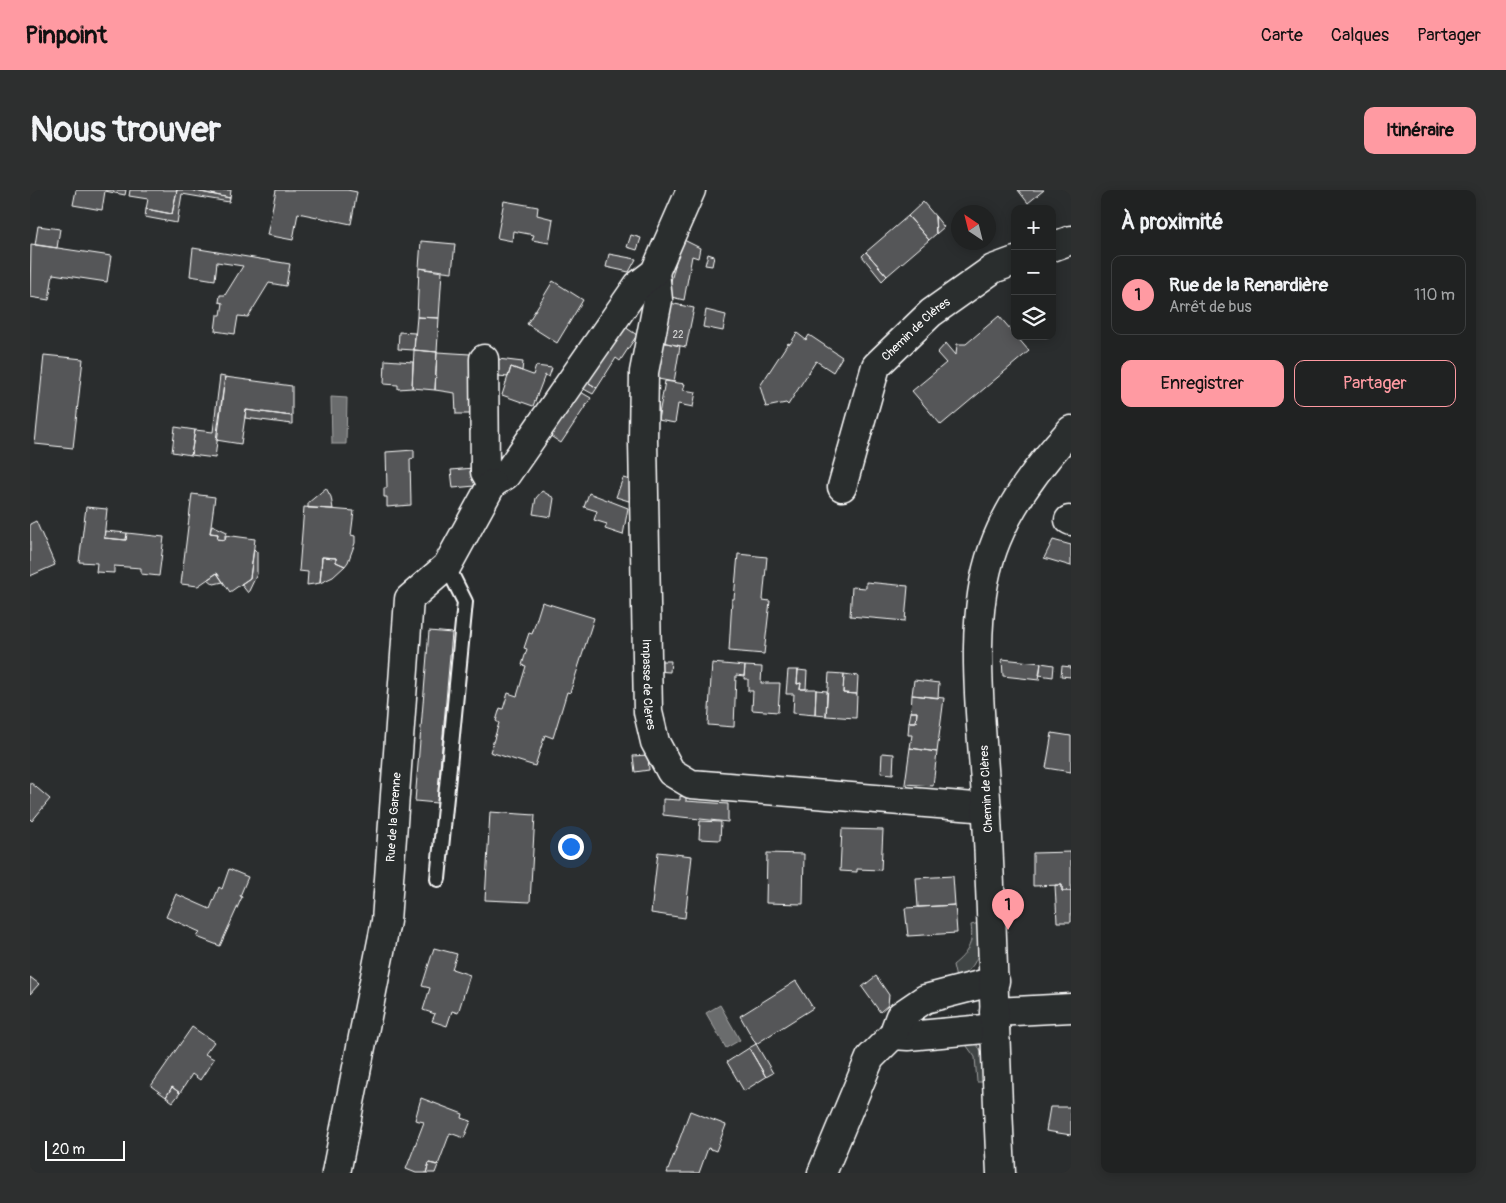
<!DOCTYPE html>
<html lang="fr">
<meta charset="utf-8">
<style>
:root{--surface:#202222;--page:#2d2f2f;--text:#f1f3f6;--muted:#a2a4a5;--line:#3d3f40;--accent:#ff9aa2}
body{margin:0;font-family:Pangolin,sans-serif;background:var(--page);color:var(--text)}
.controls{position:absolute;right:15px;top:15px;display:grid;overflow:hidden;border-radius:10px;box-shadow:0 2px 12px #0003}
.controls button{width:45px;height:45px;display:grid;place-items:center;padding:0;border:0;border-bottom:1px solid var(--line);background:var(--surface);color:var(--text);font:25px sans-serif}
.compass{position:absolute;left:921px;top:15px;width:45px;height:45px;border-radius:50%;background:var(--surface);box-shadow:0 2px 12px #0003;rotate:325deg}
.scale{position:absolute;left:15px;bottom:12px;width:80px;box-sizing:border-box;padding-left:5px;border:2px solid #fff;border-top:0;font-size:14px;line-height:18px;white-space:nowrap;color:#fff;-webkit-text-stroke:4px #2a2d2e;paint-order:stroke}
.you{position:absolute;left:540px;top:656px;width:18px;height:18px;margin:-12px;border:4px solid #fff;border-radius:50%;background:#1a73e8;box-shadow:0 0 0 8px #1a73e833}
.badge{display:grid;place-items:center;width:32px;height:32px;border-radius:50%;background:var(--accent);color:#111;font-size:16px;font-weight:700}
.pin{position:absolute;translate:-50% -41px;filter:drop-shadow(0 1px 2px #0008)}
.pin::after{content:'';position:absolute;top:26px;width:18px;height:15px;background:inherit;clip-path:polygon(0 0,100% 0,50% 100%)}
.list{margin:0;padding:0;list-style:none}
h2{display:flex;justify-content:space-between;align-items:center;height:65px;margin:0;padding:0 20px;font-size:21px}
h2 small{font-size:16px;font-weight:400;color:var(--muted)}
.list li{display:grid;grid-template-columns:32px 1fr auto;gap:15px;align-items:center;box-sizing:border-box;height:80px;margin:0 10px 10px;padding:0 10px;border:1px solid var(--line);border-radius:10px}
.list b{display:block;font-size:19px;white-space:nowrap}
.list p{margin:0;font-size:16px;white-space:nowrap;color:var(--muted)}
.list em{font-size:16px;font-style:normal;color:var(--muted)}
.actions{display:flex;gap:10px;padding:15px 20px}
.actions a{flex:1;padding:11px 0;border:1px solid var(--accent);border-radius:10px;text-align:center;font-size:18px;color:var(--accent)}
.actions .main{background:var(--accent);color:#111}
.icon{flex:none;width:28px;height:28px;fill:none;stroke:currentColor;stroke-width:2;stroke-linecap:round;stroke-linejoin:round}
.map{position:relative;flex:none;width:1041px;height:983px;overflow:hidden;border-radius:10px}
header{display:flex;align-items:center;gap:30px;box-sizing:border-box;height:70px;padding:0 25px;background:var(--accent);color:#111}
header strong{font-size:24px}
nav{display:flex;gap:28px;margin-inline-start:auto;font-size:18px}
.intro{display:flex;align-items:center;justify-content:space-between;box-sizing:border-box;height:120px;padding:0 30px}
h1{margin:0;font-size:35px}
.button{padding:12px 22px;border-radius:10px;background:var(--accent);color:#111;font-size:18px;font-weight:700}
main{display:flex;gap:30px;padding:0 30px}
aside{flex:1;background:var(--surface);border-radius:10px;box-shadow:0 2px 12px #0003}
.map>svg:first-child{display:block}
.green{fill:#414445;stroke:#a0a2a2}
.water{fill:#6a6c6d;stroke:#a6a7a7}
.building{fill:#555758;stroke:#fff}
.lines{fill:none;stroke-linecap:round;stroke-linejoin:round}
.service-casing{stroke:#fff;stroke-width:18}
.minor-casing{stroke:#fff;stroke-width:31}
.tertiary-casing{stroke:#fff;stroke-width:31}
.service{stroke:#2a2d2e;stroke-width:14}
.minor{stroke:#2a2d2e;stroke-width:28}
.tertiary{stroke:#2a2d2e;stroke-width:28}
.labels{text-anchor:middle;stroke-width:4;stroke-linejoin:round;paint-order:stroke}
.number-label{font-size:10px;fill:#d4d5d5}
.street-label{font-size:12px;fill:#fff;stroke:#2a2d2e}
</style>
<header>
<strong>Pinpoint</strong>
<nav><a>Carte</a><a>Calques</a><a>Partager</a></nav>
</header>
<div class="intro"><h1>Nous trouver</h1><a class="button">Itinéraire</a></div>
<main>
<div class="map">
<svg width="1041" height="983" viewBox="0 0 1041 983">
<rect width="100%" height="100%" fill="#2a2d2e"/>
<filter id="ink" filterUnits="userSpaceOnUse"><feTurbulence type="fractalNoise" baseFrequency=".02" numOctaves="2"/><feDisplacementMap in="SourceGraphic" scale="10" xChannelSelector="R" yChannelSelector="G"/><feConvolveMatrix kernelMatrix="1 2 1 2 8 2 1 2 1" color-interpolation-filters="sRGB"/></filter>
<g filter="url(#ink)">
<!-- green -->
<path class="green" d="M 949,733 C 951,755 951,778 926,788 L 923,775 C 937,764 944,753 941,735 Z
M 934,852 L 944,852 C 956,863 955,876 956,892 L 947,892 L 945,867 Z"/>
<!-- water -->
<path class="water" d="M 301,207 L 317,208 L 316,254 L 302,254 Z
M 690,815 L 710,850 L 696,858 L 676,823 Z"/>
<!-- building -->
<path class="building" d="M 46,0 L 96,0 L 95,5 L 75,1 L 72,20 L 43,15 Z
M 100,0 L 147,0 L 142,24 L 116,19 L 118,9 L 99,6 Z
M 147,0 L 161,0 L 200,8 L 199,12 L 152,4 L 147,33 L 115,27 L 116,19 L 142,24 Z
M 161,0 L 201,0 L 200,8 Z
M 246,0 L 317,0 L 327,2 L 321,34 L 268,23 L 263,50 L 237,45 Z
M 988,0 L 1014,0 L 998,13 Z
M 474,11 L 508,17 L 507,25 L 523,29 L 519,53 L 502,50 L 504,45 L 483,41 L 482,51 L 467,48 Z
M 893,12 L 905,26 L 906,44 L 899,50 L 878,26 Z
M 878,26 L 899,50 L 857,86 L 836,62 Z
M 905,26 L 914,37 L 906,44 Z
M 8,36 L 30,39 L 27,58 L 5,55 Z
M 601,45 L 611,48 L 607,60 L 597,57 Z
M 652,49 L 670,58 L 668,68 L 662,66 L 654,110 L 637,106 Z
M 391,51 L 425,54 L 422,82 L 389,78 Z
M 1,54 L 81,66 L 77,92 L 23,84 L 19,110 L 0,107 Z
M 163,58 L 260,74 L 256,96 L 239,93 L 218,127 L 208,126 L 205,144 L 185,141 L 187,125 L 191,125 L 193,113 L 189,112 L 190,105 L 195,105 L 213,76 L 187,72 L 185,90 L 160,86 Z
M 836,62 L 857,86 L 852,91 L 832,66 Z
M 579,64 L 606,69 L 599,82 L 576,77 Z
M 678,64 L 684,66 L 682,76 L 675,75 Z
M 389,78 L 412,82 L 409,128 L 387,127 Z
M 523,91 L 553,110 L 527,153 L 497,134 Z
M 635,112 L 664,118 L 656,157 L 627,151 Z
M 676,120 L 696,125 L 693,141 L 673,137 Z
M 969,126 L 999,161 L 911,235 L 882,201 L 916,173 L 907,163 L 916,153 L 926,165 L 927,154 L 936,154 Z
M 387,127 L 409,128 L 407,162 L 384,160 Z
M 592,135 L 607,145 L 590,171 L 586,168 L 567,198 L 556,191 Z
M 369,142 L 385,143 L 384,160 L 368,159 Z
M 767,143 L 776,150 L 779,145 L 812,167 L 803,182 L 786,171 L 758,215 L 756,213 L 736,217 L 730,196 L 758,153 L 760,154 Z
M 627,151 L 650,156 L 644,192 L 623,188 Z
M 384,160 L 407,162 L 405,200 L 382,198 Z
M 407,162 L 440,164 L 447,224 L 426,224 L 425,203 L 405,200 Z
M 14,165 L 53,169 L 43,258 L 5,254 Z
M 468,169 L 493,172 L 492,181 L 481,177 L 478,187 L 468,186 Z
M 355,170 L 383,172 L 382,198 L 368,199 L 368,195 L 354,194 Z
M 506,176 L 522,178 L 519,187 L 515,185 L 503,216 L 472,205 L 481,177 L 503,185 Z
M 190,186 L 195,187 L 185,268 L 161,265 L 165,240 L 183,242 Z
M 195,187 L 262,196 L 262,226 L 216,220 L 211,254 L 186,250 Z
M 556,191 L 567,198 L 563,204 L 552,198 Z
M 635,191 L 655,194 L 653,200 L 666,202 L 663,217 L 648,214 L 645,233 L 628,230 Z
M 549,201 L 561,208 L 531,253 L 519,245 Z
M 216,220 L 262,226 L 262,234 L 215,228 Z
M 145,237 L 165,240 L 161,265 L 142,262 Z
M 384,260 L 384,268 L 380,269 L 381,315 L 357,317 L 357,307 L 354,307 L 354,298 L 357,298 L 356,262 Z
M 443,278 L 445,296 L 423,298 L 421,280 Z
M 593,288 L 605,291 L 605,313 L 586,307 Z
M 296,298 L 301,307 L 303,319 L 278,318 L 278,313 Z
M 512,301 L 524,308 L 521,327 L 503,324 L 506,308 Z
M 559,303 L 598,318 L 593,345 L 575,339 L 577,334 L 564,330 L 567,321 L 554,317 Z
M 162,304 L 185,307 L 180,343 L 188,344 L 187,349 L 195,350 L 195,345 L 225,349 L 220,388 L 200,402 L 187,383 L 168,396 L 151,394 Z
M 56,317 L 77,319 L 74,348 L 96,350 L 97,343 L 134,347 L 129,386 L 111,384 L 111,378 L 84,376 L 84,383 L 66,382 L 67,373 L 49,372 Z
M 274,317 L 324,321 L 321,345 L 325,346 L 325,353 L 318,372 L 315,376 L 306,372 L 306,368 L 292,367 L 290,393 L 284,394 L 277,395 L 278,382 L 269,381 Z
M 6,331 L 25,375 L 0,386 L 0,334 Z
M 182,335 L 197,342 L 195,350 L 187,349 L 188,344 L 180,343 Z
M 75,341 L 97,343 L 96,350 L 74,348 Z
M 1023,350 L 1041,355 L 1041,376 L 1014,368 Z
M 224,359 L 227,362 L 227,384 L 218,403 L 211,394 L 220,388 Z
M 708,364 L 737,367 L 733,410 L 740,411 L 734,464 L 699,461 L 702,409 L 704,409 Z
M 292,367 L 306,368 L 306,372 L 315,376 L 303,387 L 290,393 Z
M 187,383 L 193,392 L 184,394 L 178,389 Z
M 836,392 L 878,396 L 875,431 L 820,426 L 822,397 L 836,398 Z
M 512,412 L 564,428 L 540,503 L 537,502 L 523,548 L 515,545 L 505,576 L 460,562 L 469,533 L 466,531 L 470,518 L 473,519 L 478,503 L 487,506 L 496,476 L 492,475 L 497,459 L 494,458 L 499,443 L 502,444 Z
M 399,441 L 422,443 L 407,613 L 385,611 Z
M 972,469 L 1011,473 L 1009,490 L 973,486 Z
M 625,471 L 641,471 L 640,482 L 625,481 Z
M 682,473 L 715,476 L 714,486 L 706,485 L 704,537 L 678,535 Z
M 1011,473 L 1024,475 L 1023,487 L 1009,485 Z
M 715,476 L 732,477 L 731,493 L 750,493 L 748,522 L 722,520 L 723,501 L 718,501 L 718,489 L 714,489 Z
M 1032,476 L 1041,477 L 1041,487 L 1031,486 Z
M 758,480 L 768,480 L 767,494 L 771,493 L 770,499 L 786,499 L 785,525 L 763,523 L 764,504 L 756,504 Z
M 768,480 L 777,481 L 776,499 L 770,499 L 771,493 L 767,494 Z
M 799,483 L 814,484 L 813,503 L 827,504 L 826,528 L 796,526 Z
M 814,484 L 828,486 L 827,504 L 813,503 Z
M 884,490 L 909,493 L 908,508 L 882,505 Z
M 786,500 L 797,501 L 796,526 L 785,525 Z
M 882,505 L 914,508 L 907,562 L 880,558 L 882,545 L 878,545 L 879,532 L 886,532 L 887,522 L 881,522 Z
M 881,522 L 887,522 L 886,532 L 879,532 Z
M 1022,543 L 1041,546 L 1041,582 L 1016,578 Z
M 880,558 L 907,562 L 903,596 L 875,594 Z
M 852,563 L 864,564 L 863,584 L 851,583 Z
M 618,565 L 619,580 L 605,582 L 603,566 Z
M 0,592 L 20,609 L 2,631 L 0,629 Z
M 650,606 L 656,607 L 656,611 L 698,614 L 698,632 L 633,625 L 633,609 L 650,610 Z
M 460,622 L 505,625 L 500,712 L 455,710 Z
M 670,631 L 691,632 L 690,650 L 669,649 Z
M 812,639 L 853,640 L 851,680 L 827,679 L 827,682 L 810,681 Z
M 628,662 L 662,666 L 655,728 L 621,723 Z
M 1041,662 L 1041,701 L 1032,701 L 1032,695 L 1003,696 L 1003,663 Z
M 737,663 L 774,664 L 773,714 L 736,713 Z
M 199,679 L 218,687 L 210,706 L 212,707 L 190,756 L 167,747 L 170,742 L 136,727 L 146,704 L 180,719 L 189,697 L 192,699 Z
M 923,686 L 925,715 L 888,717 L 886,688 Z
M 1025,695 L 1032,695 L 1032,701 L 1041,701 L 1041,732 L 1027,732 Z
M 925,715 L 927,743 L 878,746 L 875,718 Z
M 404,758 L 427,764 L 422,779 L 440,785 L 428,823 L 422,821 L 417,836 L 402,831 L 405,824 L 393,820 L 400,798 L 392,796 Z
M 846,786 L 859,805 L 858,815 L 850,822 L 832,797 Z
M 0,787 L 9,794 L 0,804 Z
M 766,791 L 783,818 L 726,854 L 710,826 Z
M 162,837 L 184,852 L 175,864 L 184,869 L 170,890 L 162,884 L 150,903 L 142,897 L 136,907 L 121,896 Z
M 726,854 L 743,883 L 736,887 L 719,858 Z
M 719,858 L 736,887 L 714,901 L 697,872 Z
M 142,897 L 150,903 L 143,912 L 136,907 Z
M 391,908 L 433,924 L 432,928 L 441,931 L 434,948 L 420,943 L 408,975 L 399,973 L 396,983 L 386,983 L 376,979 L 394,932 L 385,930 Z
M 1041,913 L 1041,945 L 1016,941 L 1020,917 L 1040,917 Z
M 660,921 L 696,935 L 686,961 L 678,958 L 669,983 L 637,983 Z
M 399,973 L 408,975 L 405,983 L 396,983 Z"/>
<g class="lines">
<defs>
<path id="service" d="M 408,689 L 435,412 L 417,376"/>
<g id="minor">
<path d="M 1022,57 L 1041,50"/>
<path id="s1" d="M 625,82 L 628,110 L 614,182 L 613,250 L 618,522 L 625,552 L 641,582 L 661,594 L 957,618"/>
<path d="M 454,169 L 455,282 L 462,294 L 476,285 L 608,95 L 625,82 L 661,0"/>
<path id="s2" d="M 812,297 L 846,176 L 901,123 L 963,79 L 985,71"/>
<path d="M 1039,330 L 1041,331"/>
<path d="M 964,822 L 1041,818"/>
<path d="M 863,845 L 878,846 L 965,838"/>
<path id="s3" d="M 306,983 L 356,731 L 379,409 L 417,376 L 462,294"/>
<path d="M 792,983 L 840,868 L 863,845 L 870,826 L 895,809 L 965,791"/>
</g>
<path id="tertiary" d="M 971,983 C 965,865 963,746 957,628 C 954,546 935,436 963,359 C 979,314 1009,275 1041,240"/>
</defs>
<!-- service casing -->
<use href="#service" class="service-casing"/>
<!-- minor casing -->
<use href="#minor" class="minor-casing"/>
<!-- tertiary casing -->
<use href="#tertiary" class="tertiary-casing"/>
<!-- service -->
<use href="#service" class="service"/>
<!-- minor -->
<use href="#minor" class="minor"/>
<!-- tertiary -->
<use href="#tertiary" class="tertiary"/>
</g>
</g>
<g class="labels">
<!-- number labels -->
<g class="number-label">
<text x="648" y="148">22</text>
</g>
<!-- street labels -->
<g class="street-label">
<text dy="4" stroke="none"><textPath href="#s2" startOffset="180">Chemin de Clères</textPath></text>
<text dy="4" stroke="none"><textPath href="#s1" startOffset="414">Impasse de Clères</textPath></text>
<text transform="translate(956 599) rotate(-93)" y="4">Chemin de Clères</text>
<text dy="4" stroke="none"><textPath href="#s3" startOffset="361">Rue de la Garenne</textPath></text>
</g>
</g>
</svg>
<div class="controls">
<button>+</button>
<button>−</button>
<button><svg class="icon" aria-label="layers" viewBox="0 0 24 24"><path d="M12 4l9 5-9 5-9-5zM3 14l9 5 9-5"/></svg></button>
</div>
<svg class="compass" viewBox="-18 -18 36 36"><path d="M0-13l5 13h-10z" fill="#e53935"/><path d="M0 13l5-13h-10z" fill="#a2a4a5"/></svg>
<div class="scale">20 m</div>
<div class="you"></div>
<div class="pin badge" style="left:978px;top:740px">1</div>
</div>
<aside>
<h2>À proximité<small></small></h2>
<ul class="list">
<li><span class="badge">1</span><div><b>Rue de la Renardière</b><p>Arrêt de bus</p></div><em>110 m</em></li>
</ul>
<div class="actions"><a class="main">Enregistrer</a><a>Partager</a></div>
</aside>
</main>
